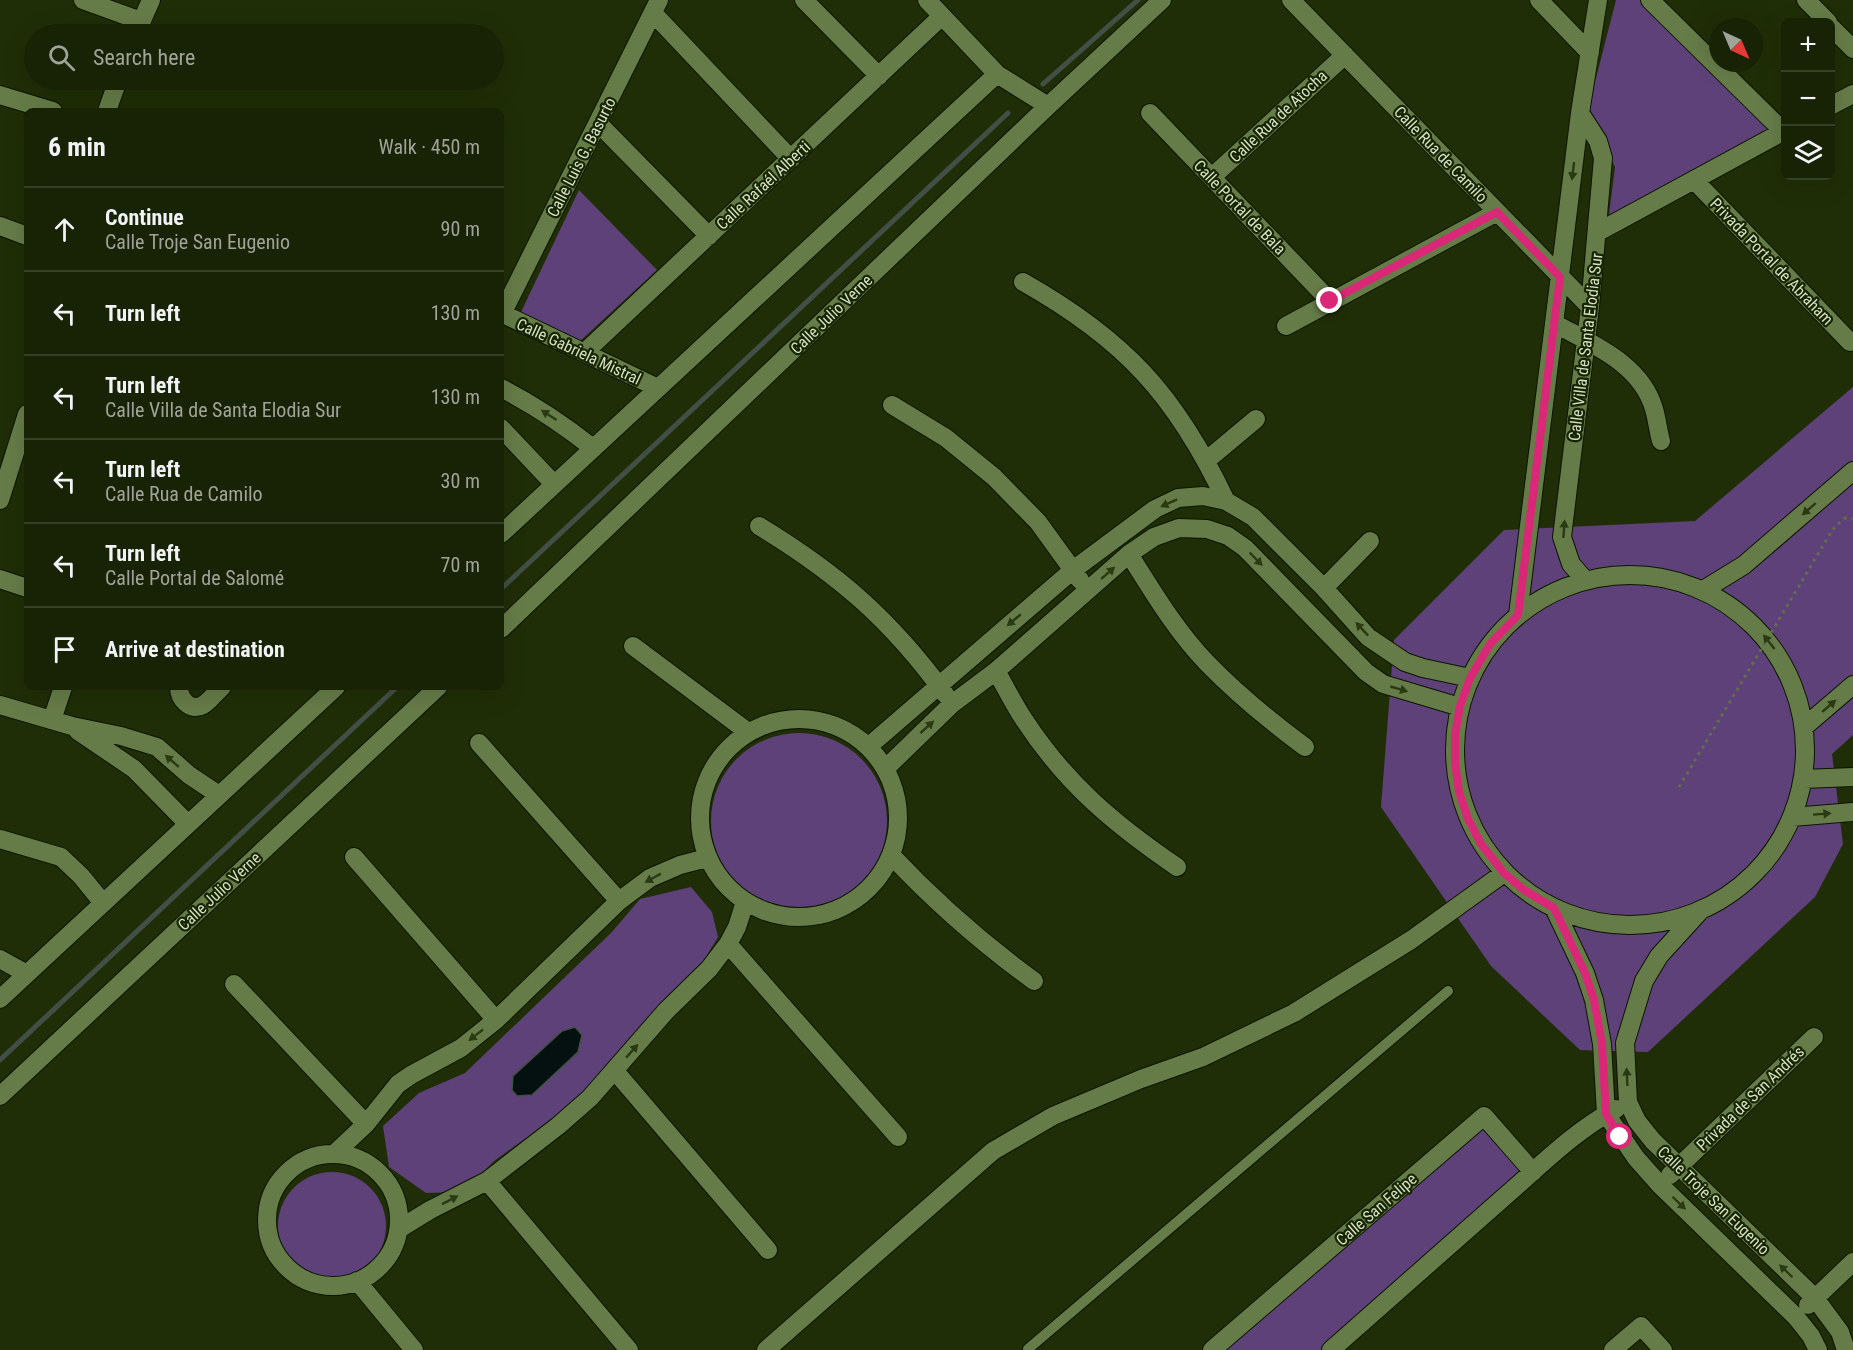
<!DOCTYPE html>
<meta charset="utf-8">
<style>
:root{--surface:#182205;--page:#252f13;--text:#f1f3f6;--muted:#9fa49a;--line:#363f27}
body{margin:0;font-family:"Roboto Condensed",sans-serif;background:var(--page);color:var(--text)}
.controls{position:absolute;right:18px;top:18px;display:grid;overflow:hidden;border-radius:9px;box-shadow:0 6px 24px #0002}
.controls button{width:54px;height:54px;display:grid;place-items:center;padding:0;border:0;border-bottom:2px solid var(--line);background:var(--surface);color:var(--text);font:30px sans-serif}
.compass{position:absolute;left:1709px;top:18px;width:54px;height:54px;border-radius:50%;background:var(--surface);box-shadow:0 6px 24px #0002;rotate:136deg}
.stop{position:absolute;width:18px;height:18px;margin:-14px;border:4px solid #db2777;border-radius:50%;background:#fff}
.stop.end{background:#db2777;border-color:#fff;box-shadow:0 2px 6px #0008}
.list{margin:0;padding:0;list-style:none}
h2{display:flex;justify-content:space-between;align-items:center;height:78px;margin:0;padding:0 24px;font-size:26px}
h2 small{font-size:20px;font-weight:400;color:var(--muted)}
.list li{display:grid;grid-template-columns:39px 1fr auto;gap:18px;align-items:center;box-sizing:border-box;height:84px;padding:0 24px;border-top:2px solid var(--line)}
.list b{display:block;font-size:22px;white-space:nowrap}
.list p{margin:0;font-size:20px;white-space:nowrap;color:var(--muted)}
.list em{font-size:20px;font-style:normal;color:var(--muted)}
.icon{flex:none;width:33px;height:33px;fill:none;stroke:currentColor;stroke-width:2;stroke-linecap:round;stroke-linejoin:round}
.map{position:relative;flex:none;width:1853px;height:1350px;overflow:hidden}
.search{position:absolute;background:var(--surface);box-shadow:0 6px 24px #0002;left:24px;top:24px;width:480px;height:66px;display:flex;align-items:center;gap:15px;box-sizing:border-box;padding:0 21px;border-radius:33px;color:var(--muted);font-size:22px}
.panel{position:absolute;background:var(--surface);box-shadow:0 6px 24px #0002;left:24px;top:108px;width:480px;height:582px;border-radius:9px}
.map>svg:first-child{display:block}
.green{fill:#5e4178}
.water{fill:#041110;stroke:#424f46;stroke-width:1.5}
.lines{fill:none;stroke-linecap:round;stroke-linejoin:round}
.stream{stroke:#424f46;stroke-width:5}
.lane-casing{stroke:#0b1500;stroke-width:12}
.street-casing{stroke:#0b1500;stroke-width:20}
.path{stroke:#606e4b;stroke-width:3;stroke-dasharray:3 4.5;stroke-linecap:butt}
.lane{stroke:#667c48;stroke-width:10}
.street{stroke:#667c48;stroke-width:18}
.path-bridge{stroke:#606e4b;stroke-width:3;stroke-dasharray:3 4.5;stroke-linecap:butt}
.oneway{fill:#2a3a12}
.route{stroke:#db2777;stroke-width:8}
.labels{text-anchor:middle;stroke-width:4.5;stroke-linejoin:round;paint-order:stroke}
.street-label{font-size:16px;fill:#d4e0c4;stroke:#162400}
</style>
<div class="map">
<svg width="1853" height="1350" viewBox="0 0 1853 1350">
<rect width="100%" height="100%" fill="#202e07"/>
<!-- green -->
<path class="green" d="M 1616,0 L 1640,0 L 1769,128 L 1609,215 L 1615,167 L 1587,113 Z
M 579,190 L 657,270 L 579,342 L 521,312 Z
M 1853,387 L 1853,735 L 1832,754 L 1843,844 L 1815,897 L 1648,1052 L 1580,1050 L 1491,966 L 1381,807 L 1394,640 L 1504,530 L 1695,521 Z
M711 821a88 88 0 1 1 176 0a88 88 0 1 1-176 0Z
M 691,887 L 712,912 L 718,937 L 698,970 L 575,1103 L 494,1161 L 464,1192 L 426,1193 L 389,1167 L 383,1126 L 419,1093 L 465,1073 L 612,932 L 640,899 Z
M 1482,1129 L 1524,1172 L 1322,1350 L 1225,1350 Z
M278 1226a54 54 0 1 1 108 0a54 54 0 1 1-108 0Z"/>
<!-- water -->
<path class="water" d="M 575,1027 L 582,1035 L 578,1052 L 532,1095 L 517,1096 L 512,1090 L 513,1076 L 562,1031 Z"/>
<g class="lines">
<!-- stream -->
<path class="stream" d="M 1043,84 L 1138,0
M 501,589 L 1008,113
M 0,1060 L 397,687"/>
<defs>
<path id="lane" d="M 1029,1350 L 1028,1349 L 1448,991"/>
<path id="street" d="M 83,0 L 141,21
M 804,0 L 879,76
M 927,0 L 997,74 L 1048,106
M 1291,0 L 1590,307
M 1539,0 L 1590,53
M 1650,0 L 1783,131
M 1806,0 L 1828,22
M 653,13 L 791,159
M 1830,26 L 1853,49
M 136,34 L 151,0
M 0,95 L 53,111
M 1830,106 L 1853,94
M 107,111 L 118,80
M 1150,113 L 1330,301
M 1580,113 L 1598,141 L 1603,158 L 1590,307 L 1562,537 L 1571,564 L 1585,580
M 598,123 L 709,236
M 1212,177 L 1345,55
M 1694,180 L 1850,342
M 0,226 L 27,236
M 1598,232 L 1786,130
M 1023,282 C 1124,339 1176,395 1226,501
M 501,313 L 658,388
M 502,314 L 659,0
M 1554,323 C 1591,344 1641,363 1654,409 C 1657,419 1658,430 1661,441
M 1286,326 L 1497,212
M 584,353 L 942,16
M 501,388 C 534,405 564,425 593,448
M 892,405 L 946,438 L 994,477 L 1038,522 L 1080,580
M 501,428 L 554,484
M 1207,460 L 1256,419
M 0,500 L 27,414
M 759,526 C 838,574 890,619 945,694
M 501,534 L 997,74
M 1129,554 C 1153,592 1176,631 1207,663 C 1237,694 1270,721 1305,747
M1455 750a175 175 0 1 1 350 0a175 175 0 1 1-350 0Z
M 0,579 L 27,588
M 1324,588 L 1370,541
M 1705,589 L 1744,565 L 1853,471
M 1518,615 L 1580,113 L 1598,0
M 501,629 L 1048,106 L 1162,0
M 633,646 L 748,732
M 996,671 C 1005,686 1013,703 1023,718 C 1065,783 1114,824 1177,867
M 179,687 C 179,699 190,712 203,705 C 210,701 216,692 222,687
M 0,705 L 72,726 L 121,736 L 157,747 L 189,775 L 219,795
M700 818a99 99 0 1 1 198 0a99 99 0 1 1-198 0Z
M 52,720 L 63,687
M 1804,727 L 1853,685
M 78,731 L 134,769 L 188,824
M 479,743 L 619,901
M 869,746 L 1073,570 L 1155,509 L 1178,498 L 1203,496 L 1226,501 L 1253,517 L 1324,588 L 1368,637 L 1405,662 L 1423,668 L 1470,678
M 886,768 L 952,704 L 996,671 L 1129,554 L 1154,537 L 1179,528 L 1207,529 L 1228,536 L 1245,548 L 1366,672 L 1383,684 L 1460,707
M 1803,779 L 1853,777
M 1792,817 L 1853,812
M 0,839 L 61,857 L 81,876 L 103,903
M 891,855 C 935,902 982,943 1034,981
M 354,857 L 496,1020
M 1554,908 L 1585,973 L 1594,1000 L 1602,1044 L 1606,1114 L 1636,1158 L 1660,1185 L 1796,1317 L 1811,1336 L 1818,1350
M 1700,911 L 1659,956 L 1644,981 L 1625,1043 L 1628,1102 L 1637,1121 L 1653,1141 L 1815,1298 L 1840,1332 L 1846,1350
M 728,944 L 898,1137
M 0,959 L 27,974
M 234,984 L 366,1124
M 0,999 L 336,687
M 615,1071 L 768,1250
M 0,1096 L 438,687
M 334,1154 L 366,1124 L 398,1084 L 411,1075 L 461,1048 L 496,1020 L 619,901 L 650,878 L 680,865 L 707,858
M267 1220a66 66 0 1 1 132 0a66 66 0 1 1-132 0Z
M 1670,1175 L 1814,1037
M 487,1181 L 629,1350
M 399,1229 L 430,1210 L 487,1181 L 558,1126 L 590,1098 L 666,1011 L 709,969 L 728,944 L 737,927 L 745,902
M 357,1281 L 414,1350
M 1808,1305 L 1853,1262
M 766,1350 L 993,1151 L 1053,1116 L 1141,1079 L 1203,1057 L 1294,1013 L 1411,940 L 1504,873
M 1212,1350 L 1484,1116 L 1533,1172
M 1331,1350 C 1388,1300 1445,1250 1502,1199 C 1537,1169 1575,1130 1616,1109
M 1613,1350 L 1641,1326 L 1663,1350"/>
</defs>
<!-- lane casing -->
<use href="#lane" class="lane-casing"/>
<!-- street casing -->
<use href="#street" class="street-casing"/>
<!-- path -->
<path class="path" d="M 1844,518 L 1853,519"/>
<!-- lane -->
<use href="#lane" class="lane"/>
<!-- street -->
<use href="#street" class="street"/>
<!-- path-bridge -->
<path class="path-bridge" d="M 1679,787 L 1833,529 L 1844,518"/>
</g>
<!-- one-way arrows -->
<defs><path id="oneway-solid" d="M-6-.8H1V-3.2L6.5 0L1 3.2V.8H-6Z" transform="scale(1.5)"/></defs>
<g class="oneway">
<use href="#oneway-solid" transform="translate(1573 171) rotate(97)"/>
<use href="#oneway-solid" transform="translate(549 415) rotate(-147)"/>
<use href="#oneway-solid" transform="translate(1169 503) rotate(156)"/>
<use href="#oneway-solid" transform="translate(1809 509) rotate(139)"/>
<use href="#oneway-solid" transform="translate(1564 529) rotate(-86)"/>
<use href="#oneway-solid" transform="translate(1256 559) rotate(46)"/>
<use href="#oneway-solid" transform="translate(1108 573) rotate(-41)"/>
<use href="#oneway-solid" transform="translate(1014 620) rotate(140)"/>
<use href="#oneway-solid" transform="translate(1362 629) rotate(-133)"/>
<use href="#oneway-solid" transform="translate(1769 642) rotate(-128)"/>
<use href="#oneway-solid" transform="translate(1399 689) rotate(16)"/>
<use href="#oneway-solid" transform="translate(1829 706) rotate(-41)"/>
<use href="#oneway-solid" transform="translate(927 727) rotate(-42)"/>
<use href="#oneway-solid" transform="translate(172 761) rotate(-139)"/>
<use href="#oneway-solid" transform="translate(1822 814) rotate(-4)"/>
<use href="#oneway-solid" transform="translate(653 878) rotate(151)"/>
<use href="#oneway-solid" transform="translate(476 1035) rotate(142)"/>
<use href="#oneway-solid" transform="translate(632 1051) rotate(-49)"/>
<use href="#oneway-solid" transform="translate(1627 1077) rotate(-93)"/>
<use href="#oneway-solid" transform="translate(450 1200) rotate(-27)"/>
<use href="#oneway-solid" transform="translate(1679 1203) rotate(44)"/>
<use href="#oneway-solid" transform="translate(1786 1271) rotate(-136)"/>
</g>
<g class="lines">
<!-- route -->
<path class="route" d="M 1330,301 L 1497,212 L 1560,277 L 1518,615 L 1490,644 L 1470,678 L 1460,706 L 1455,735 L 1455,763 L 1459,792 L 1468,819 L 1481,844 L 1504,873 L 1524,890 L 1554,908 L 1585,973 L 1594,1000 L 1602,1044 L 1606,1114 L 1620,1137"/>
</g>
<g class="labels">
<!-- street labels -->
<g class="street-label">
<text transform="translate(1278 116) rotate(-43)" y="6">Calle Rua de Atocha</text>
<text transform="translate(1441 154) rotate(46)" y="6">Calle Rua de Camilo</text>
<text transform="translate(581 157) rotate(-63)" y="6">Calle Luis G. Basurto</text>
<text transform="translate(763 185) rotate(-43)" y="6">Calle Rafaél Alberti</text>
<text transform="translate(1240 207) rotate(46)" y="6">Calle Portal de Bala</text>
<text transform="translate(1772 261) rotate(46)" y="6">Privada Portal de Abraham</text>
<text transform="translate(831 314) rotate(-44)" y="6">Calle Julio Verne</text>
<text transform="translate(1585 347) rotate(-83)" y="6">Calle Villa de Santa Elodia Sur</text>
<text transform="translate(579 351) rotate(25)" y="6">Calle Gabriela Mistral</text>
<text transform="translate(219 891) rotate(-43)" y="6">Calle Julio Verne</text>
<text transform="translate(1750 1098) rotate(-44)" y="6">Privada de San Andrés</text>
<text transform="translate(1714 1200) rotate(44)" y="6">Calle Troje San Eugenio</text>
<text transform="translate(1376 1209) rotate(-41)" y="6">Calle San Felipe</text>
</g>
</g>
</svg>
<div class="controls">
<button>+</button>
<button>−</button>
<button><svg class="icon" aria-label="layers" viewBox="0 0 24 24"><path d="M12 4l9 5-9 5-9-5zM3 14l9 5 9-5"/></svg></button>
</div>
<svg class="compass" viewBox="-18 -18 36 36"><path d="M0-13l5 13h-10z" fill="#e53935"/><path d="M0 13l5-13h-10z" fill="#9fa49a"/></svg>
<div class="stop" style="left:1620px;top:1137px"></div>
<div class="stop end" style="left:1330px;top:301px"></div>
<div class="search"><svg class="icon" aria-label="search" viewBox="0 0 24 24"><circle cx="10" cy="10" r="6"/><path d="M15 15l6 6"/></svg>Search here</div>
<section class="panel">
<h2>6 min<small>Walk · 450 m</small></h2>
<ul class="list">
<li><svg class="icon" aria-label="ahead" viewBox="0 0 24 24"><path d="M12 20V5M6 11l6-6 6 6"/></svg><div><b>Continue</b><p>Calle Troje San Eugenio</p></div><em>90 m</em></li>
<li><svg class="icon" aria-label="left" viewBox="0 0 24 24"><path d="M17 20v-9H6M10 6l-5 5 5 5"/></svg><div><b>Turn left</b></div><em>130 m</em></li>
<li><svg class="icon" aria-label="left" viewBox="0 0 24 24"><path d="M17 20v-9H6M10 6l-5 5 5 5"/></svg><div><b>Turn left</b><p>Calle Villa de Santa Elodia Sur</p></div><em>130 m</em></li>
<li><svg class="icon" aria-label="left" viewBox="0 0 24 24"><path d="M17 20v-9H6M10 6l-5 5 5 5"/></svg><div><b>Turn left</b><p>Calle Rua de Camilo</p></div><em>30 m</em></li>
<li><svg class="icon" aria-label="left" viewBox="0 0 24 24"><path d="M17 20v-9H6M10 6l-5 5 5 5"/></svg><div><b>Turn left</b><p>Calle Portal de Salomé</p></div><em>70 m</em></li>
<li><svg class="icon" aria-label="arrive" viewBox="0 0 24 24"><path d="M6 21V4h12l-3 4 3 4H6"/></svg><div><b>Arrive at destination</b></div></li>
</ul>
</section>
</div>
